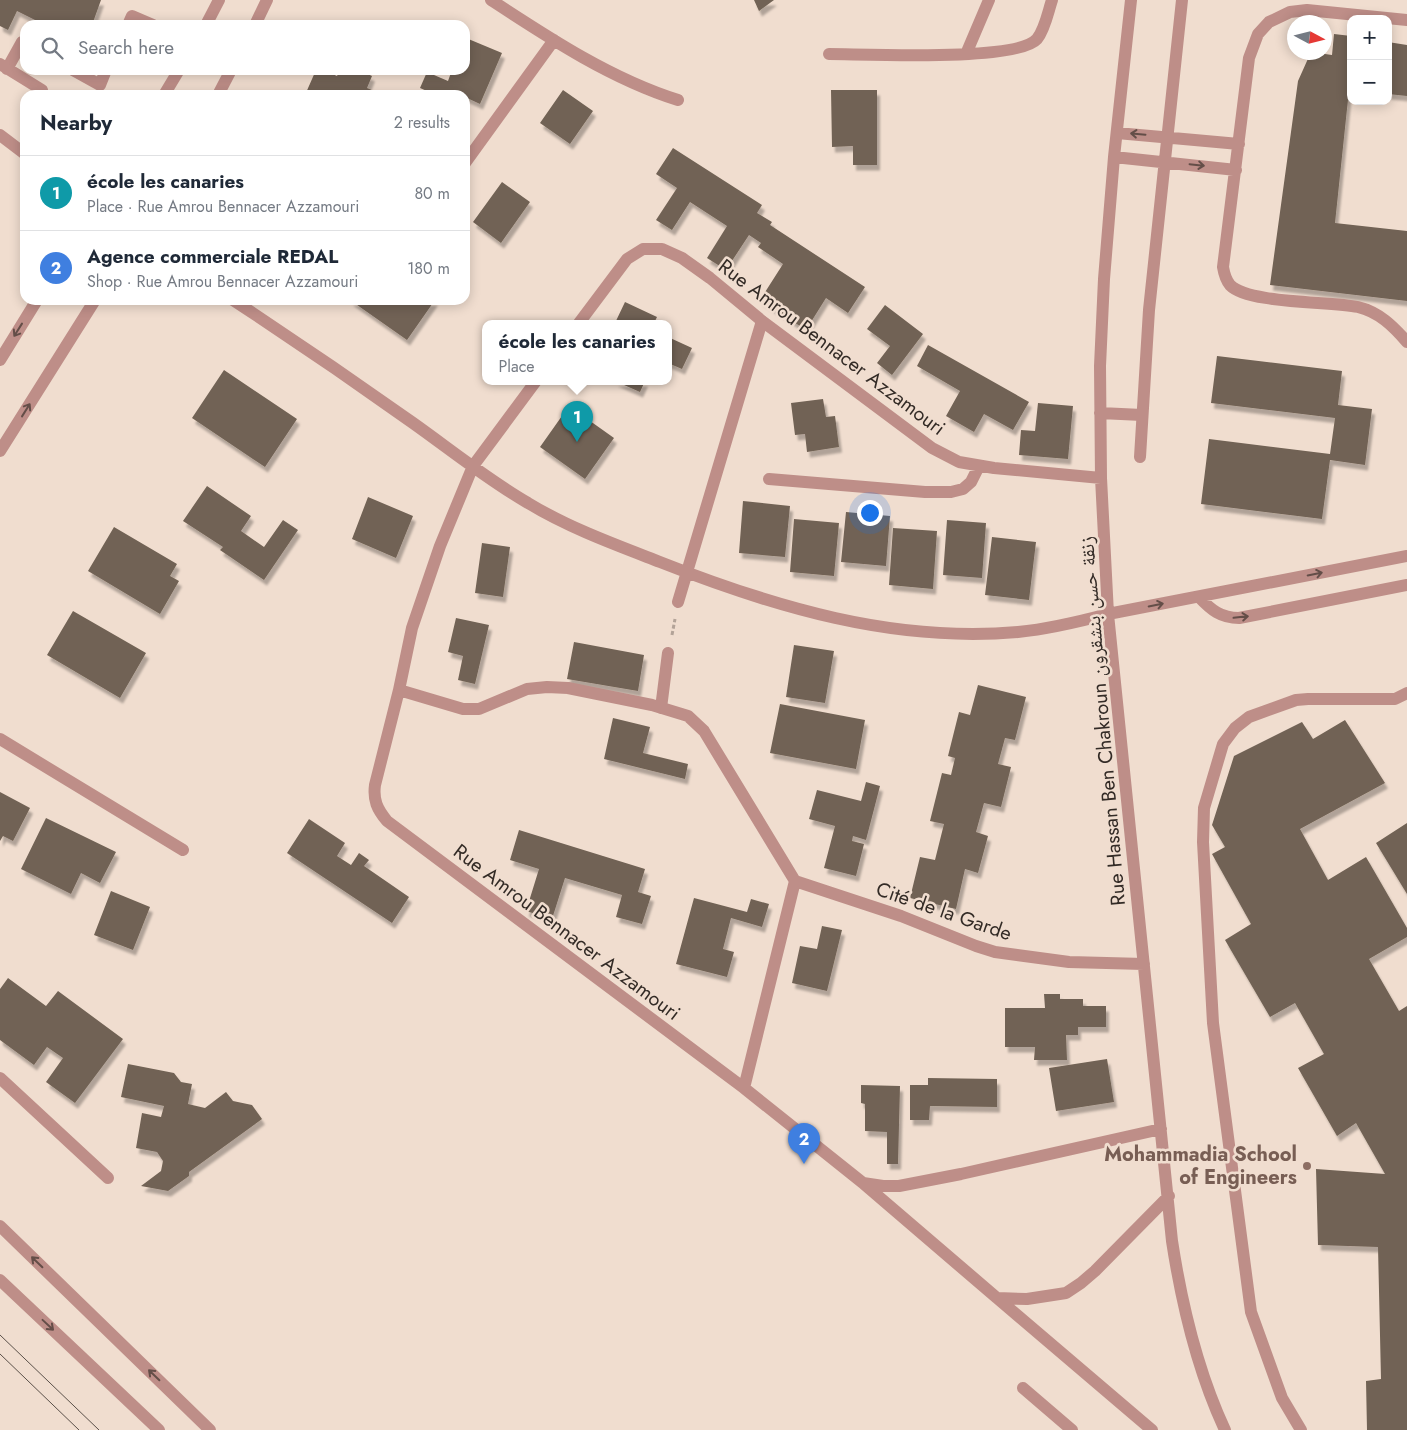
<!DOCTYPE html>
<meta charset="utf-8">
<style>
:root{--surface:#fff;--page:#f2f2f3;--text:#1f2937;--muted:#747a83;--line:#e0e1e3;--accent:#7c3aed}
body{margin:0;font-family:Jost,"Noto Naskh Arabic",sans-serif;background:var(--page);color:var(--text)}
.controls{position:absolute;right:15px;top:15px;display:grid;overflow:hidden;border-radius:10px;box-shadow:0 2px 12px #0003}
.controls button{width:45px;height:45px;display:grid;place-items:center;padding:0;border:0;border-bottom:1px solid var(--line);background:var(--surface);color:var(--text);font:25px sans-serif}
.compass{position:absolute;left:1287px;top:15px;width:45px;height:45px;border-radius:50%;background:var(--surface);box-shadow:0 2px 12px #0003;rotate:97deg}
.you{position:absolute;left:869px;top:512px;width:18px;height:18px;margin:-12px;border:4px solid #fff;border-radius:50%;background:#1a73e8;box-shadow:0 0 0 8px #1a73e833}
.badge{display:grid;place-items:center;width:32px;height:32px;border-radius:50%;background:var(--accent);color:#fff;font-size:16px;font-weight:700}
.pin{position:absolute;translate:-50% -41px;filter:drop-shadow(0 1px 2px #0008)}
.pin::after{content:'';position:absolute;top:26px;width:18px;height:15px;background:inherit;clip-path:polygon(0 0,100% 0,50% 100%)}
.popup{position:absolute;left:482px;top:320px;width:190px;height:65px;box-sizing:border-box;display:grid;place-content:center;border-radius:10px;background:var(--surface);filter:drop-shadow(0 1px 4px #0005);font-size:16px;white-space:nowrap;color:var(--muted)}
.popup b{font-size:19px;color:var(--text)}
.popup::after{content:'';position:absolute;left:50%;top:100%;margin-left:-10px;border:10px solid transparent;border-top-color:var(--surface)}
.list{margin:0;padding:0;list-style:none}
h2{display:flex;justify-content:space-between;align-items:center;height:65px;margin:0;padding:0 20px;font-size:21px}
h2 small{font-size:16px;font-weight:400;color:var(--muted)}
.list li{display:grid;grid-template-columns:32px 1fr auto;gap:15px;align-items:center;box-sizing:border-box;height:75px;padding:0 20px;border-top:1px solid var(--line)}
.list b{display:block;font-size:19px;white-space:nowrap}
.list p{margin:0;font-size:16px;white-space:nowrap;color:var(--muted)}
.list em{font-size:16px;font-style:normal;color:var(--muted)}
.icon{flex:none;width:28px;height:28px;fill:none;stroke:currentColor;stroke-width:2;stroke-linecap:round;stroke-linejoin:round}
.map{position:relative;flex:none;width:1407px;height:1430px;overflow:hidden}
.search{position:absolute;background:var(--surface);box-shadow:0 2px 12px #0003;left:20px;top:20px;width:450px;height:55px;display:flex;align-items:center;gap:12px;box-sizing:border-box;padding:0 18px;border-radius:15px;color:var(--muted);font-size:19px}
.panel{position:absolute;background:var(--surface);box-shadow:0 2px 12px #0003;left:20px;top:90px;width:450px;height:215px;border-radius:15px}
.map>svg:first-child{display:block}
.building{fill:#716254;filter:url(#shadow)}
.lines{fill:none;stroke-linecap:round;stroke-linejoin:round}
.path{stroke:#b3a398;stroke-width:3;stroke-dasharray:4 2.5;stroke-linecap:butt}
.minor{stroke:#be8e88;stroke-width:12}
.tram{stroke:#5a5049;stroke-width:1}
.oneway{stroke:#644e48}
.education-dot{fill:#8d6e63;stroke:#f0ddcf;stroke-width:2}
.labels{text-anchor:middle;stroke-width:5;stroke-linejoin:round;paint-order:stroke}
.street-label{font-size:20px;fill:#332b26;stroke:#f0ddcf}
.education-label{font-size:20px;font-weight:bold;fill:#785e54;stroke:#f0ddcf;text-anchor:end}
</style>
<div class="map">
<svg width="1407" height="1430" viewBox="0 0 1407 1430">
<defs>
<filter id="shadow"><feDropShadow dx="3" dy="5.5" stdDeviation="1" flood-color="#0004"/></filter>
</defs>
<rect width="100%" height="100%" fill="#f0ddcf"/>
<!-- building -->
<path class="building" d="M 0,0 L 101,0 L 92,25 L 45,25 L 17,11 L 8,30 L 0,26 Z
M 754,0 L 774,0 L 759,11 Z
M 1334,34 L 1351,36 L 1351,90 L 1349,90 L 1335,223 L 1407,231 L 1407,301 L 1270,285 L 1298,81 L 1311,52 L 1332,55 Z
M 466,38 L 502,53 L 480,104 L 465,97 L 465,95 L 425,95 L 427,91 L 420,88 L 427,72 L 448,81 L 452,70 L 465,70 Z
M 1388,42 L 1407,45 L 1407,96 L 1388,94 Z
M 316,70 L 323,70 L 337,76 L 340,70 L 359,70 L 372,76 L 367,88 L 379,93 L 378,95 L 305,95 Z
M 563,90 L 593,111 L 570,144 L 540,123 Z
M 831,90 L 877,90 L 877,165 L 853,165 L 853,146 L 832,147 Z
M 673,148 L 762,205 L 757,213 L 772,222 L 770,225 L 865,287 L 848,313 L 826,298 L 806,330 L 760,300 L 783,264 L 758,247 L 761,243 L 749,235 L 726,270 L 707,258 L 727,226 L 690,202 L 672,230 L 656,220 L 677,188 L 656,174 Z
M 502,182 L 530,202 L 501,243 L 473,222 Z
M 350,300 L 435,300 L 407,340 Z
M 625,302 L 657,317 L 654,323 L 615,323 Z
M 885,305 L 923,334 L 892,375 L 877,363 L 890,346 L 867,329 Z
M 668,337 L 692,348 L 682,369 L 668,363 Z
M 928,345 L 1029,402 L 1013,430 L 984,414 L 974,432 L 946,416 L 960,391 L 917,366 Z
M 1217,356 L 1342,371 L 1338,405 L 1372,409 L 1365,465 L 1330,460 L 1322,519 L 1201,504 L 1209,439 L 1330,454 L 1335,418 L 1211,403 Z
M 224,370 L 297,419 L 265,467 L 192,418 Z
M 615,381 L 645,381 L 640,392 Z
M 823,399 L 826,417 L 835,416 L 839,447 L 807,452 L 805,434 L 795,435 L 791,403 Z
M 1038,403 L 1073,406 L 1068,459 L 1019,455 L 1021,430 L 1035,431 Z
M 569,406 L 614,438 L 585,479 L 540,447 Z
M 207,486 L 251,516 L 241,531 L 264,547 L 283,520 L 298,530 L 264,580 L 220,550 L 223,547 L 183,521 Z
M 368,497 L 413,516 L 396,558 L 352,539 Z
M 743,501 L 790,506 L 785,557 L 739,553 Z
M 846,512 L 890,516 L 886,566 L 841,562 Z
M 794,519 L 839,523 L 834,576 L 790,572 Z
M 947,520 L 986,523 L 982,578 L 943,575 Z
M 114,527 L 177,564 L 170,576 L 179,581 L 160,614 L 88,571 Z
M 893,528 L 937,531 L 933,589 L 889,585 Z
M 992,537 L 1036,542 L 1029,600 L 985,595 Z
M 482,543 L 510,547 L 503,597 L 475,593 Z
M 73,611 L 146,653 L 120,698 L 47,655 Z
M 456,618 L 489,625 L 475,684 L 458,680 L 463,656 L 448,652 Z
M 574,642 L 644,655 L 638,691 L 567,679 Z
M 794,645 L 834,651 L 825,703 L 786,697 Z
M 978,685 L 1026,697 L 1015,740 L 1005,738 L 998,764 L 1011,767 L 1001,807 L 984,803 L 976,832 L 988,836 L 978,873 L 965,869 L 956,909 L 910,898 L 920,857 L 935,860 L 944,824 L 930,821 L 942,773 L 951,775 L 955,758 L 948,756 L 959,712 L 970,715 Z
M 780,704 L 865,720 L 856,769 L 770,753 Z
M 613,718 L 650,727 L 643,753 L 688,764 L 685,779 L 604,759 Z
M 1345,720 L 1385,783 L 1300,829 L 1328,880 L 1366,857 L 1407,928 L 1407,937 L 1369,959 L 1399,1011 L 1407,1006 L 1407,1430 L 1367,1430 L 1366,1381 L 1381,1379 L 1378,1247 L 1318,1245 L 1316,1169 L 1385,1174 L 1356,1123 L 1337,1136 L 1298,1068 L 1324,1054 L 1295,1003 L 1270,1017 L 1225,940 L 1251,924 L 1212,854 L 1225,847 L 1212,825 L 1234,756 L 1302,722 L 1313,739 Z
M 866,782 L 880,786 L 866,840 L 853,836 L 852,841 L 864,844 L 856,876 L 824,868 L 835,826 L 809,819 L 817,790 L 861,801 Z
M 0,792 L 30,808 L 13,841 L 3,836 L 0,841 Z
M 46,818 L 116,852 L 100,883 L 81,873 L 71,894 L 21,869 Z
M 309,819 L 345,843 L 337,856 L 351,865 L 359,853 L 369,860 L 364,866 L 409,897 L 392,923 L 287,853 Z
M 1407,823 L 1407,894 L 1376,843 Z
M 519,830 L 645,869 L 638,892 L 651,896 L 642,924 L 616,917 L 622,895 L 565,878 L 552,919 L 526,911 L 539,869 L 510,860 Z
M 111,891 L 150,907 L 133,950 L 94,935 Z
M 694,898 L 747,912 L 751,899 L 769,904 L 762,927 L 731,918 L 723,949 L 734,952 L 727,977 L 676,964 Z
M 822,926 L 842,930 L 827,991 L 792,983 L 800,946 L 817,949 Z
M 8,978 L 46,1006 L 58,991 L 123,1039 L 75,1103 L 46,1082 L 63,1058 L 47,1047 L 34,1065 L 0,1040 L 0,989 Z
M 1044,994 L 1060,994 L 1060,999 L 1083,999 L 1083,1006 L 1106,1006 L 1106,1027 L 1078,1027 L 1078,1035 L 1066,1035 L 1067,1060 L 1034,1060 L 1035,1047 L 1005,1047 L 1005,1008 L 1045,1008 Z
M 1107,1059 L 1114,1102 L 1056,1111 L 1049,1068 Z
M 128,1064 L 174,1073 L 181,1082 L 192,1084 L 188,1104 L 205,1108 L 226,1092 L 233,1101 L 252,1105 L 262,1119 L 189,1172 L 189,1176 L 168,1191 L 141,1186 L 161,1171 L 163,1161 L 157,1152 L 136,1148 L 142,1113 L 161,1117 L 164,1106 L 121,1097 Z
M 928,1078 L 997,1079 L 997,1107 L 930,1106 L 929,1120 L 910,1120 L 910,1085 L 928,1085 Z
M 861,1085 L 900,1086 L 898,1164 L 887,1164 L 887,1132 L 865,1131 L 865,1104 L 861,1103 Z"/>
<g class="lines">
<!-- path -->
<path class="path" d="M 672,635 L 675,619"/>
<!-- minor -->
<path class="minor" d="M 491,0 C 549,38 611,79 678,100
M 1131,0 L 1114,157 L 1104,279 L 1100,366 L 1101,478 L 1108,614 L 1172,1241 C 1182,1306 1197,1370 1225,1430
M 1407,20 L 1307,10 L 1290,12 L 1269,22 L 1258,34 L 1249,58 L 1223,267 C 1224,273 1226,280 1230,285 C 1248,304 1330,301 1358,307 C 1379,312 1393,326 1407,342
M 128,25 L 132,16 L 153,25
M 206,25 L 219,0
M 255,25 L 267,0
M 829,54 C 864,54 1017,62 1037,39 C 1045,29 1048,12 1052,0
M 966,54 L 989,0
M 0,64 L 42,90
M 7,69 L 22,42 L 25,44
M 73,70 L 100,85 L 106,70
M 164,95 L 179,70
M 218,95 L 231,70
M 1117,133 L 1239,144
M 0,135 L 25,154
M 1114,157 L 1236,170
M 465,163 L 554,40
M 233,300 C 294,340 354,381 413,423 C 451,450 488,480 528,503 C 569,528 616,545 660,562 C 774,607 894,643 1018,632 C 1048,629 1078,622 1108,614 L 1407,556
M 579,323 L 627,259 L 643,249 L 662,249 L 682,258 L 710,278 L 762,321 L 932,448 L 959,462 L 994,468 L 1101,478
M 0,360 L 37,300
M 536,381 L 473,466 L 440,546 L 412,628 L 399,690 L 375,785 C 373,800 377,809 387,821 L 744,1088 L 863,1183 L 883,1186 L 899,1186 L 961,1174 L 1161,1129
M 1100,413 L 1142,415
M 0,451 L 95,300
M 1140,457 L 1149,310 L 1182,0
M 769,479 L 925,492 L 951,492 L 963,489 L 971,482 L 979,466
M 1199,597 C 1211,610 1221,618 1239,618 L 1407,585
M 678,602 L 762,321
M 399,690 L 463,709 L 479,709 L 527,689 L 547,687 L 568,688 L 652,705 L 688,716 L 704,731 L 795,881 L 901,916 L 976,946 L 995,952 L 1069,962 L 1144,964
M 661,708 L 668,653
M 0,739 L 183,850
M 0,1078 L 108,1178
M 744,1088 L 795,881
M 864,1184 L 997,1298 L 1027,1299 L 1066,1293 L 1081,1283 L 1095,1271 L 1169,1196
M 0,1226 L 210,1430
M 0,1280 L 159,1430
M 997,1298 L 1152,1430
M 1023,1388 L 1072,1430
M 1301,1430 L 1282,1398 L 1251,1312 L 1213,1023 L 1203,842 L 1204,808 L 1223,744 L 1235,728 L 1249,717 L 1296,700 L 1308,699 L 1395,699 L 1407,693"/>
<!-- tram -->
<path class="tram" d="M 0,1335 L 99,1430
M 0,1354 L 79,1430"/>
</g>
<!-- one-way arrows -->
<defs><path id="oneway-shaft" d="M-6 0H5M1.5-3L5.5 0L1.5 3" fill="none" stroke-width="1.6" stroke-linecap="round" stroke-linejoin="round" transform="scale(1.25)"/></defs>
<g class="oneway">
<use href="#oneway-shaft" transform="translate(1138 134) rotate(-175)"/>
<use href="#oneway-shaft" transform="translate(1197 165) rotate(6)"/>
<use href="#oneway-shaft" transform="translate(18 330) rotate(122)"/>
<use href="#oneway-shaft" transform="translate(26 410) rotate(-58)"/>
<use href="#oneway-shaft" transform="translate(1315 574) rotate(-11)"/>
<use href="#oneway-shaft" transform="translate(1156 605) rotate(-11)"/>
<use href="#oneway-shaft" transform="translate(1241 617) rotate(-6)"/>
<use href="#oneway-shaft" transform="translate(37 1262) rotate(-136)"/>
<use href="#oneway-shaft" transform="translate(48 1325) rotate(43)"/>
<use href="#oneway-shaft" transform="translate(154 1375) rotate(-136)"/>
</g>
<!-- markers -->
<circle class="education-dot" cx="1307" cy="1166" r="5"/>
<g class="labels">
<!-- street labels -->
<g class="street-label">
<text transform="translate(832 347) rotate(37)" y="7">Rue Amrou Bennacer Azzamouri</text>
<text transform="translate(1102 721) rotate(-95)" y="7">Rue Hassan Ben Chakroun زنقة حسن بنشقرون</text>
<text transform="translate(944 911) rotate(19)" y="7">Cité de la Garde</text>
<text transform="translate(567 932) rotate(37)" y="7">Rue Amrou Bennacer Azzamouri</text>
</g>
<!-- education labels -->
<g class="education-label">
<text x="1297" y="1161">Mohammadia School<tspan x="1297" dy="23">of Engineers</tspan></text>
</g>
</g>
</svg>
<div class="controls">
<button>+</button>
<button>−</button>
</div>
<svg class="compass" viewBox="-18 -18 36 36"><path d="M0-13l5 13h-10z" fill="#e53935"/><path d="M0 13l5-13h-10z" fill="#747a83"/></svg>
<div class="you"></div>
<div class="pin badge" style="left:577px;top:442px;background:#0f9aa8">1</div>
<div class="popup"><b>école les canaries</b>Place</div>
<div class="pin badge" style="left:804px;top:1164px;background:#3f7fe0">2</div>
<div class="search"><svg class="icon" aria-label="search" viewBox="0 0 24 24"><circle cx="10" cy="10" r="6"/><path d="M15 15l6 6"/></svg>Search here</div>
<section class="panel">
<h2>Nearby<small>2 results</small></h2>
<ul class="list">
<li><span class="badge" style="background:#0f9aa8">1</span><div><b>école les canaries</b><p>Place · Rue Amrou Bennacer Azzamouri</p></div><em>80 m</em></li>
<li><span class="badge" style="background:#3f7fe0">2</span><div><b>Agence commerciale REDAL</b><p>Shop · Rue Amrou Bennacer Azzamouri</p></div><em>180 m</em></li>
</ul>
</section>
</div>
